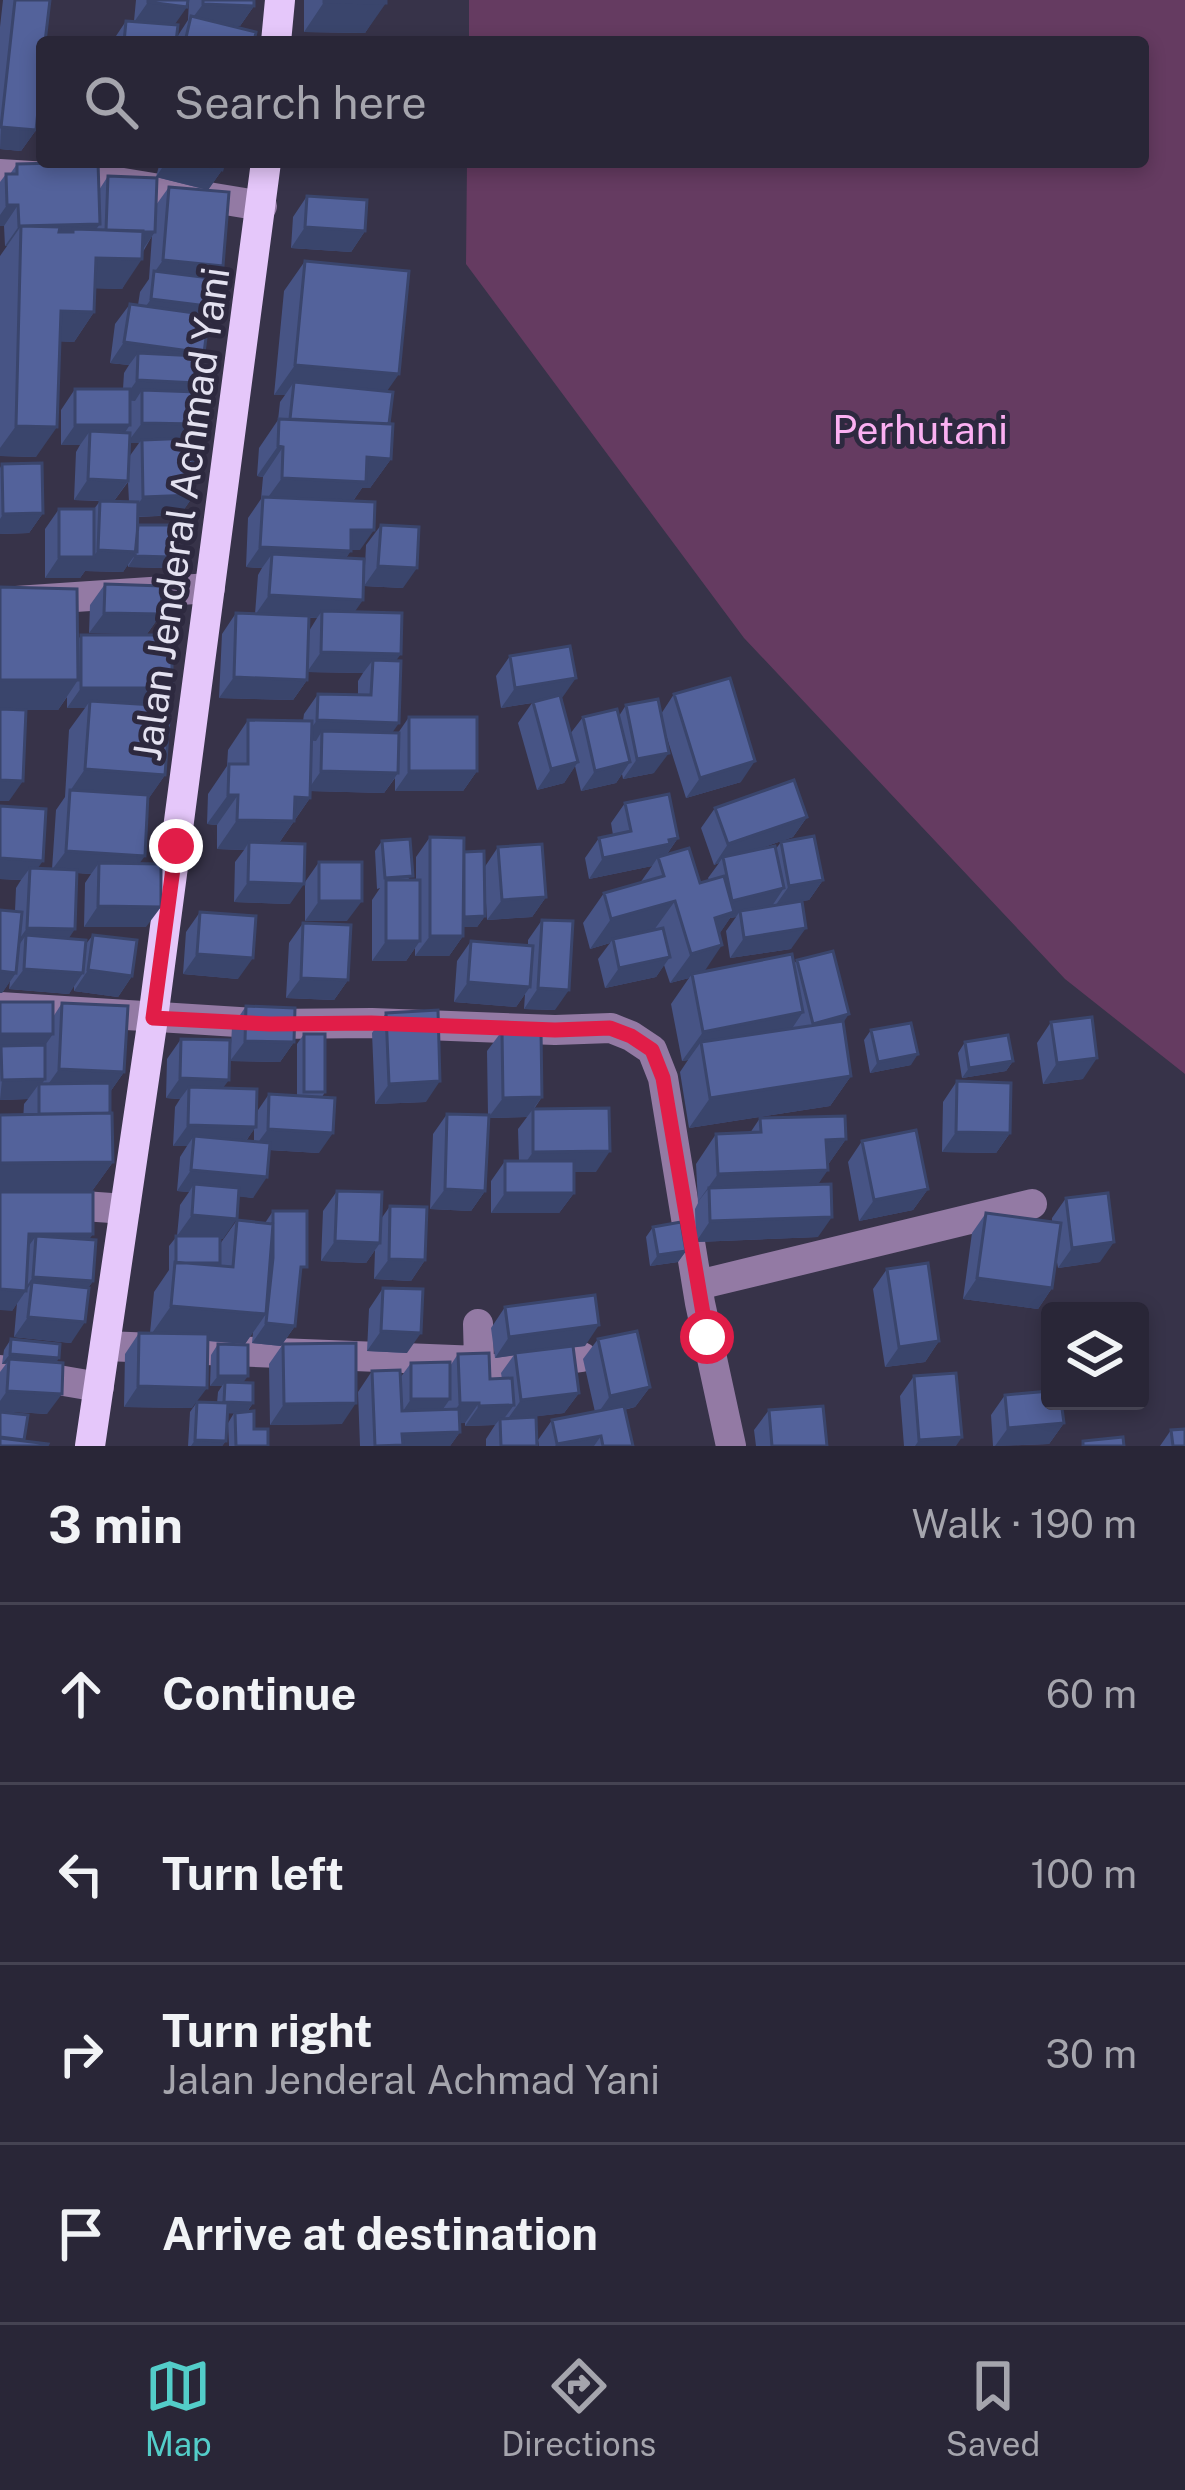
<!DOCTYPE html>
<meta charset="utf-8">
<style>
:root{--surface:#292637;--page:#312e3f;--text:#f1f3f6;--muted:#a5a5ad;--line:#454352;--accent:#53cdc9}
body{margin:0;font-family:"Public Sans",sans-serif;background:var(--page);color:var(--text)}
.controls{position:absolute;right:36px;bottom:36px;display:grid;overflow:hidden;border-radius:12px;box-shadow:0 6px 18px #0003}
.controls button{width:108px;height:108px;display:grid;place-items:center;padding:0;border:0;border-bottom:3px solid var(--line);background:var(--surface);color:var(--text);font:60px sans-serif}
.stop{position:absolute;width:36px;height:36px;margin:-27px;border:9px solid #e11d48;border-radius:50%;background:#fff}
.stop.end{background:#e11d48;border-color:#fff;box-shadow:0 3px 12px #0008}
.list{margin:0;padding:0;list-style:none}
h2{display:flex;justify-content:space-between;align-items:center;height:156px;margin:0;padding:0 48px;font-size:51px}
h2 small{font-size:39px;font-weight:400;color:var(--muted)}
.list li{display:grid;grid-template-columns:78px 1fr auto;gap:36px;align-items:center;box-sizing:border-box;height:180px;padding:0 48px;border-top:3px solid var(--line)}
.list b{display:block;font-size:45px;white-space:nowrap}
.list p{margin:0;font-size:39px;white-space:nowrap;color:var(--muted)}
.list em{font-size:39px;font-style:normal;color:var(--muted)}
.icon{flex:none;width:66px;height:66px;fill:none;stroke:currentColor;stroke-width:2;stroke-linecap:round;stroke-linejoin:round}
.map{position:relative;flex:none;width:1185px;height:1446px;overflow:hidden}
.search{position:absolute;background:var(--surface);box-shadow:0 6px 18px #0003;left:36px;right:36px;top:36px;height:132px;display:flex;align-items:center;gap:30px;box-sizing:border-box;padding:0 42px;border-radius:12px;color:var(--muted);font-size:45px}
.sheet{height:876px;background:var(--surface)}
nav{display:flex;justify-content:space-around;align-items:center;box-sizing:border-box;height:168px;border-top:3px solid var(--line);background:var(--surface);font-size:33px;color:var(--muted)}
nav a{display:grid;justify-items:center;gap:6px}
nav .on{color:var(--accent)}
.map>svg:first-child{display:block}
.green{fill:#653b61}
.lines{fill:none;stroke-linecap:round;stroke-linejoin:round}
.minor{stroke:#937aa4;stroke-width:30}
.major{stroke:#e5c7fa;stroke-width:30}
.wall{fill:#475485;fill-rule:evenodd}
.shaded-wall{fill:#3a456c}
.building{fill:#53629b;stroke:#3a456c;stroke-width:3}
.route{stroke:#e11d48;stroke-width:15}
.labels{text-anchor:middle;stroke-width:10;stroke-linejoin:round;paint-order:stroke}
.park-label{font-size:39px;fill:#fbb0f2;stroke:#2d293f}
.street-label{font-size:39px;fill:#e3e1f0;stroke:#2d293f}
</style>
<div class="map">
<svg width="1185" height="1446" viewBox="0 0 1185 1446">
<rect width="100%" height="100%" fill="#373349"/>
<!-- green -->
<path class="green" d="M 469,0 L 1185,0 L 1185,1074 L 1065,979 L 744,638 L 466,264 L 467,162 L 1143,162 L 1143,42 L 469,42 Z"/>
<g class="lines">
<!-- minor -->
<path class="minor" d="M 0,174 L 111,181 L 262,206
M 0,602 L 210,588
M 0,1007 L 270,1024 L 372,1023 L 555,1030 L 611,1028 L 631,1036 L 652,1050 L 663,1078 L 700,1303 L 731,1446
M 0,1200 L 125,1209
M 698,1285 L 1032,1204
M 478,1324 L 479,1361
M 105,1346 L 479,1361 L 480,1371 L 582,1357
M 0,1370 L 99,1387"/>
<!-- major -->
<path class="major" d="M 276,42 L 280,0
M 90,1446 L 153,1018 L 266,162"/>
</g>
<!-- wall -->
<path class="wall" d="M 3,0 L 50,0 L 36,130 L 21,151 L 0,149 L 0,27 Z
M 136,0 L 188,0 L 174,25 L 177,37 L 188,20 L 189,0 L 254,0 L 254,6 L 240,26 L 230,26 L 254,42 L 124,42 L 134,21 Z
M 304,0 L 386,0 L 365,33 L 304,32 Z
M 126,21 L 124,42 L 112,42 Z
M 160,162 L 224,162 L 222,170 L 208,190 L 156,177 Z
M 17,164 L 99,190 L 108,176 L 156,205 L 169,187 L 209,285 L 202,314 L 198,361 L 191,391 L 187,438 L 194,495 L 180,515 L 138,517 L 138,525 L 164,568 L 128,567 L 128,564 L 123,572 L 85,571 L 80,578 L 45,578 L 45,529 L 59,509 L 94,509 L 100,501 L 74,500 L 76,452 L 80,445 L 61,445 L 61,410 L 75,389 L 123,389 L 124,373 L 129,365 L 110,363 L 115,324 L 130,304 L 138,305 L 140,292 L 149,279 L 152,236 L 122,289 L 95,288 L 94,312 L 74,342 L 60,341 L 36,457 L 0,456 L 0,256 L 7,246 L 5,246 L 4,226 L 0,226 L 0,182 L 6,174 L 10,174 ZM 130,443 L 139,443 L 129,457 ZM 128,482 L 129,502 L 114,501 Z
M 307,196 L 365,231 L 351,252 L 291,248 L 293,217 Z
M 305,261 L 387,392 L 391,459 L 370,488 L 362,488 L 353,501 L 360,550 L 351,550 L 346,558 L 354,612 L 396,661 L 392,733 L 398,733 L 409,717 L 477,771 L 463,791 L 395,791 L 395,778 L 384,793 L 311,791 L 310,798 L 279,843 L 290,904 L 234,902 L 235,862 L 244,850 L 217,849 L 217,825 L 207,824 L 208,794 L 227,766 L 228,750 L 248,720 L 303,721 L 304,714 L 318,694 L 358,695 L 358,681 L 363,673 L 307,672 L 307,680 L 293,700 L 219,698 L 222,634 L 236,613 L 255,614 L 258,575 L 262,568 L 246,567 L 248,518 L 261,499 L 263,477 L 257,476 L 259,448 L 278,420 L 280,402 L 285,395 L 274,395 L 284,291 ZM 309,618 L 317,618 L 309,631 Z
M 2,464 L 43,513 L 29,533 L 0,534 L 0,468 Z
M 381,525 L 403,588 L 364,586 L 366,545 Z
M 105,584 L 161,614 L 147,634 L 89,633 L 90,605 Z
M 0,587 L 78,640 L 81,635 L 160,706 L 165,775 L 148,799 L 139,864 L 146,927 L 84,927 L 85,883 L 91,874 L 77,873 L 68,938 L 85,945 L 93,935 L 132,976 L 118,997 L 74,991 L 74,985 L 69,994 L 9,989 L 10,981 L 2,993 L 15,911 L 16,888 L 21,880 L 0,879 L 0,806 L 38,868 L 52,869 L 56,810 L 65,797 L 69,730 L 85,708 L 67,708 L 67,697 L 58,710 L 10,710 L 9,801 Z
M 510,656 L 562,698 L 570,734 L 583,717 L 619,716 L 626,705 L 661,714 L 674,694 L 741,782 L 686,798 L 662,722 L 654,773 L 623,779 L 622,774 L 616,783 L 581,791 L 575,766 L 564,783 L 537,790 L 518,723 L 532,703 L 501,708 L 496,676 Z
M 625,803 L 678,838 L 667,854 L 700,883 L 709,880 L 708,878 L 719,863 L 714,865 L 701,828 L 715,808 L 807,817 L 793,837 L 758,849 L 775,850 L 781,842 L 823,880 L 809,900 L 802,901 L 791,949 L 730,958 L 726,931 L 736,917 L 730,918 L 719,934 L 704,972 L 794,964 L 797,960 L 843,1023 L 851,1076 L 830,1106 L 689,1128 L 680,1072 L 688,1060 L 682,1061 L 671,1004 L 689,978 L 670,983 L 664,965 L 656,977 L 605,988 L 598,959 L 610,943 L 590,949 L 583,923 L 604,893 L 640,883 L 652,866 L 589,879 L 585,858 L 599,838 L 613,835 L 611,823 Z
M 430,837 L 464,852 L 484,868 L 498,847 L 546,897 L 532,917 L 487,920 L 484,869 L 485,916 L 477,927 L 463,927 L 463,936 L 449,956 L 415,956 L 415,948 L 406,961 L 372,961 L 372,900 L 380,888 L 377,889 L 375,851 L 382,841 L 410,880 L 416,880 L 416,857 Z
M 319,862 L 347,921 L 305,921 L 305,882 Z
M 200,912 L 238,979 L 183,974 L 186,932 Z
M 542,920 L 555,1010 L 524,1009 L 525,994 L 516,1007 L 454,1002 L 457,961 L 471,941 L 528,946 L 528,940 Z
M 303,923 L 348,980 L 334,1000 L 286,998 L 289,943 Z
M 0,1002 L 53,1017 L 62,1003 L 124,1072 L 110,1092 L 113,1162 L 92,1191 L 93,1234 L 89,1239 L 93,1281 L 88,1288 L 71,1343 L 14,1337 L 17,1303 L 12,1311 L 24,1104 L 28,1099 L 0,1100 Z
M 246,1006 L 294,1042 L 280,1062 L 230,1061 L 232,1027 Z
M 386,1013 L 426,1102 L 375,1104 L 372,1033 Z
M 1051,1022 L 1083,1079 L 1043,1084 L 1037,1043 Z
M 871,1030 L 911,1065 L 870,1073 L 864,1040 Z
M 502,1031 L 542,1097 L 534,1109 L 596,1172 L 574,1172 L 574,1193 L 559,1213 L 491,1213 L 491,1181 L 505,1161 L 519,1161 L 518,1129 L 527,1117 L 489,1118 L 485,1191 L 471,1211 L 430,1209 L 433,1134 L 447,1114 L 488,1115 L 487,1051 Z
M 304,1034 L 325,1092 L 322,1097 L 319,1153 L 269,1150 L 253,1198 L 239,1196 L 223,1239 L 220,1239 L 220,1244 L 237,1220 L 265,1223 L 273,1211 L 299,1278 L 295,1326 L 281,1346 L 252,1343 L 253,1332 L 245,1344 L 208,1341 L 192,1408 L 124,1407 L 125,1354 L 139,1333 L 150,1333 L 154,1292 L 169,1270 L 169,1246 L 177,1236 L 180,1205 L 189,1192 L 177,1191 L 180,1157 L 187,1146 L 173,1146 L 175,1107 L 180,1099 L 166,1098 L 167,1059 L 181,1039 L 223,1088 L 256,1113 L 269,1094 L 297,1095 L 297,1044 ZM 254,1129 L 254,1142 L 246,1141 Z
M 965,1042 L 1013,1061 L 1006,1071 L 962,1078 L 958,1053 Z
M 957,1081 L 1010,1133 L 996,1153 L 942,1152 L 943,1102 Z
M 760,1118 L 846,1139 L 827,1166 L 818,1185 L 818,1237 L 696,1242 L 695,1209 L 698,1203 L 696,1164 L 716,1134 L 750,1133 Z
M 862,1141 L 928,1189 L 913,1210 L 859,1221 L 848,1162 Z
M 337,1191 L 381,1219 L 390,1206 L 425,1260 L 411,1281 L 374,1279 L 375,1250 L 366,1263 L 321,1261 L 323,1211 Z
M 1066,1198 L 1100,1262 L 1058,1268 L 1056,1256 L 1052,1288 L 1038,1309 L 963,1299 L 972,1233 L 986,1213 L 1052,1222 L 1052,1218 Z
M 653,1227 L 686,1251 L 678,1262 L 650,1266 L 646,1237 Z
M 887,1269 L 939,1341 L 925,1362 L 885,1367 L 873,1289 Z
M 383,1288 L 407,1353 L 367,1351 L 369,1309 Z
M 505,1307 L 585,1346 L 573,1347 L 579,1393 L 564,1413 L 529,1417 L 537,1446 L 486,1446 L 486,1439 L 495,1425 L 465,1426 L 465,1423 L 460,1423 L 460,1432 L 450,1446 L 360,1446 L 358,1392 L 372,1371 L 400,1378 L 411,1363 L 450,1366 L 458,1354 L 490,1379 L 502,1379 L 501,1373 L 514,1355 L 495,1358 L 491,1328 Z
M 11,1339 L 59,1358 L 56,1362 L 47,1414 L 0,1411 L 0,1372 L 6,1364 L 2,1364 L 4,1350 Z
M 598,1339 L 650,1387 L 635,1407 L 624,1410 L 633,1446 L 539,1446 L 538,1440 L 552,1420 L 595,1412 L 583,1359 Z
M 218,1344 L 243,1383 L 253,1403 L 247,1412 L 254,1429 L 268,1446 L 229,1446 L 228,1423 L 234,1413 L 227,1413 L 226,1441 L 222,1446 L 188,1446 L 190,1412 L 197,1402 L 217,1403 L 218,1392 L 222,1386 L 210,1386 L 211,1355 Z
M 283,1344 L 342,1424 L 270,1425 L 269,1364 Z
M 914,1376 L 956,1446 L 904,1446 L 900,1396 Z
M 1005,1395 L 1064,1423 L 1049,1444 L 993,1446 L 991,1415 Z
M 769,1410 L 827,1446 L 756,1446 L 754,1430 Z
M 1171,1430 L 1185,1446 L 1160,1446 Z"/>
<!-- shaded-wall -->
<path class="shaded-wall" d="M 148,2 L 187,7 L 173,27 L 134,22 Z
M 324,2 L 386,3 L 365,33 L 304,32 Z
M 203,4 L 254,6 L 240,26 L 188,24 Z
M 1,127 L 36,130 L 21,151 L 0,149 Z
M 166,162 L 192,162 L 222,170 L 208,190 L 156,177 Z
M 7,205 L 18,205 L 4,226 L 0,226 L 0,215 Z
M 100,224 L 85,244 L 73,232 L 73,229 L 62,245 L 21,226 L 7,246 L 5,246 L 19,226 Z
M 305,227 L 365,231 L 351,252 L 291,248 Z
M 106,230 L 155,232 L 141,252 Z
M 96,258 L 142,259 L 122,289 L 75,288 Z
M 163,260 L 223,266 L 209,286 L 154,273 Z
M 151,299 L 207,306 L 193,326 L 137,319 Z
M 61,311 L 94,312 L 74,342 L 40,341 Z
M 124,342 L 204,353 L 190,374 L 138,353 L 129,365 L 110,363 Z
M 295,365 L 399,374 L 378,404 L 294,382 L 285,395 L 274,395 Z
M 137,380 L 197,383 L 183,404 L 142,390 L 135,401 L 123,400 Z
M 142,423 L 197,424 L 183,444 L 142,440 L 139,443 L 127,443 Z
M 75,425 L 130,425 L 116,445 L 90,431 L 80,445 L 61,445 Z
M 16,426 L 57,427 L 36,457 L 0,456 L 0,448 Z
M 278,446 L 283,447 L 263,477 L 257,476 Z
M 367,457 L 391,459 L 370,488 L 362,488 L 345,512 L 261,507 L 282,478 Z
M 88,479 L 128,481 L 114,501 L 74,500 Z
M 194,495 L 180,515 L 129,517 L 143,497 Z
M 43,513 L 29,533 L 0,534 L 0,519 L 3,514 Z
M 351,530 L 374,530 L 360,550 L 337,550 Z
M 260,547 L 351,551 L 336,571 L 272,554 L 262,568 L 246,567 Z
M 98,550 L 137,552 L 123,572 L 85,571 L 80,578 L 45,578 L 59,557 L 93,557 Z
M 135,556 L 171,557 L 164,568 L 128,567 Z
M 378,566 L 417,568 L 403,588 L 364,586 Z
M 269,595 L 363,600 L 349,620 L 322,611 L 317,618 L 255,615 Z
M 104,613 L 161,614 L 147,634 L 89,633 Z
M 321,652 L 401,654 L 386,674 L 373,660 L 363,673 L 307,672 Z
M 234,677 L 307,680 L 293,700 L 219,698 Z
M 576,678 L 562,698 L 501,708 L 515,688 Z
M 0,680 L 78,680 L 58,710 L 0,710 Z
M 81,688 L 172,688 L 158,708 L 90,701 L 85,708 L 67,708 Z
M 317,720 L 399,723 L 385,743 L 322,731 L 316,741 L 303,740 Z
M 669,753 L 654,773 L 623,779 L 637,759 Z
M 755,761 L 741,782 L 686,798 L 700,778 Z
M 578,762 L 564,783 L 537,790 L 551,769 Z
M 630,762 L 616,783 L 581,791 L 595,771 Z
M 85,769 L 165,775 L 145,804 L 70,791 Z
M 321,771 L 398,773 L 384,793 L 307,791 Z
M 409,771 L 477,771 L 463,791 L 395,791 Z
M 0,780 L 23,781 L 9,801 L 0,801 Z
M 228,795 L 238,795 L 217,825 L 207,824 Z
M 295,797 L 310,798 L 274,850 L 249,842 L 244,850 L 217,849 L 237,820 Z
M 807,817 L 793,837 L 724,861 L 723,857 L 719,863 L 714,865 L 728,844 Z
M 678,838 L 664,858 L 658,857 L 652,866 L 589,879 L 603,858 Z
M 66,851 L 145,856 L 130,876 L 99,863 L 91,874 L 51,871 Z
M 0,858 L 43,861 L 29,880 L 30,868 L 21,880 L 0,879 Z
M 823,880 L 809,900 L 775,906 L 789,886 Z
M 248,882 L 304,884 L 290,904 L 234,902 Z
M 784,888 L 770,909 L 740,911 L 736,917 L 730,918 L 714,942 L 715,918 L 732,901 Z
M 546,897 L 532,917 L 487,920 L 502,900 Z
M 319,901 L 362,901 L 347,921 L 305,921 Z
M 675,901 L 654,930 L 613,939 L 610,943 L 590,949 L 611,919 Z
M 98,906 L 161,907 L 146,927 L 84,927 Z
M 485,916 L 477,927 L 457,927 L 464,917 Z
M 27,928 L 75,929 L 61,950 L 26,935 L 17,948 L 13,948 Z
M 806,928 L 791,949 L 730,958 L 744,938 Z
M 430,936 L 463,936 L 449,956 L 415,956 Z
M 386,941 L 420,941 L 406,961 L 372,961 Z
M 722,945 L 702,975 L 692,974 L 689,978 L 670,983 L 691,954 Z
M 197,954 L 253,958 L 238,979 L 183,974 Z
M 670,957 L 656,977 L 605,988 L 619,968 Z
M 24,969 L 83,973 L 69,994 L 9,989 Z
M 88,970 L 132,976 L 118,997 L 74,991 Z
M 0,971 L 16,973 L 2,993 L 0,993 Z
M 301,978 L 348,980 L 334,1000 L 286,998 Z
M 468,982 L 530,987 L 516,1007 L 454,1002 Z
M 538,988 L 569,990 L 555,1010 L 524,1009 Z
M 803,1012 L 783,1042 L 701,1042 L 688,1060 L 682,1061 L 703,1032 Z
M 849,1014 L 835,1035 L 799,1044 L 813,1024 Z
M 0,1034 L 53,1034 L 39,1054 L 1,1046 L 0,1047 Z
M 245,1041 L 294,1042 L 280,1062 L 230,1061 Z
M 918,1054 L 911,1065 L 870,1073 L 878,1062 Z
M 1097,1058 L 1083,1079 L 1043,1084 L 1057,1063 Z
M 1013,1061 L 1006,1071 L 962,1078 L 969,1068 Z
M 59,1069 L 124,1072 L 110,1092 L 44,1090 Z
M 851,1076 L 830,1106 L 689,1128 L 710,1098 Z
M 180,1078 L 229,1080 L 214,1100 L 189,1087 L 180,1099 L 166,1098 Z
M 45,1079 L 39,1089 L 39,1084 L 28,1099 L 0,1100 L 2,1080 Z
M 440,1081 L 426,1102 L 375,1104 L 389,1084 Z
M 542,1097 L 527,1117 L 488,1118 L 503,1098 Z
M 188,1125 L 256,1127 L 241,1147 L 194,1136 L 187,1146 L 173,1146 Z
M 268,1129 L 333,1133 L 319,1153 L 253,1149 Z
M 956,1132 L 1010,1133 L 996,1153 L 942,1152 Z
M 846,1139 L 825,1169 L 826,1140 Z
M 610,1151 L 596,1172 L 519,1172 L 533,1152 Z
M 113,1162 L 92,1191 L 0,1193 L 0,1163 Z
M 191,1170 L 267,1177 L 253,1198 L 193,1192 L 194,1184 L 189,1192 L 177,1191 Z
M 828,1170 L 807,1200 L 709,1188 L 697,1203 L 718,1174 Z
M 445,1189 L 485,1191 L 471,1211 L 430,1209 Z
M 928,1189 L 913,1210 L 859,1221 L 874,1200 Z
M 505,1193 L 574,1193 L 559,1213 L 491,1213 Z
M 192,1215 L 237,1219 L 223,1239 L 177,1236 Z
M 832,1217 L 818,1237 L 696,1242 L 710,1221 Z
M 29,1234 L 93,1234 L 78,1254 L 36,1236 L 23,1254 Z
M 335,1241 L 380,1243 L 366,1263 L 321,1261 Z
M 1114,1242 L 1100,1262 L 1058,1268 L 1072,1248 Z
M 686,1251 L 678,1262 L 650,1266 L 658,1255 Z
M 389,1259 L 425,1260 L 411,1281 L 374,1279 Z
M 33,1277 L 93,1281 L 79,1301 L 32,1282 L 12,1311 L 0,1310 L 0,1289 L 24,1290 Z
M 977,1278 L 1052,1288 L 1038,1309 L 963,1299 Z
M 171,1306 L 266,1314 L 245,1344 L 150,1336 Z
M 28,1317 L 85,1322 L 71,1343 L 14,1337 Z
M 266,1323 L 295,1326 L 281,1346 L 252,1343 Z
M 599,1325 L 585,1346 L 495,1358 L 509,1337 Z
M 381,1331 L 421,1333 L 407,1353 L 367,1351 Z
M 939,1341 L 925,1362 L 885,1367 L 899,1347 Z
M 10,1354 L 59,1358 L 52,1368 L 9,1359 L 6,1364 L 2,1364 Z
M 218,1376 L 248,1376 L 240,1387 L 225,1382 L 222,1386 L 210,1386 Z
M 138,1386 L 207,1388 L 192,1408 L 124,1407 Z
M 650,1387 L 635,1407 L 596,1416 L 610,1396 Z
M 7,1391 L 62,1394 L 47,1414 L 0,1411 L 0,1401 Z
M 579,1393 L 564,1413 L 507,1420 L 521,1400 Z
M 411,1399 L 450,1399 L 436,1419 L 397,1420 Z
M 1074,1401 L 1110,1401 L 1069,1407 Z
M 224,1402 L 253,1403 L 245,1414 L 217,1413 Z
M 356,1403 L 342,1424 L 270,1425 L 284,1404 Z
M 460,1403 L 479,1403 L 465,1423 L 446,1424 Z
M 514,1405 L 500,1424 L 500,1419 L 495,1425 L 465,1426 L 479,1406 Z
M 1064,1423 L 1049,1444 L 995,1446 L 1008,1428 Z
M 460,1432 L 450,1446 L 388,1446 L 402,1434 Z
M 601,1436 L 594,1446 L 555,1446 L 557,1444 Z
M 962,1437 L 956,1446 L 915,1446 L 919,1440 Z
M 195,1440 L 226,1441 L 222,1446 L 191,1446 Z"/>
<!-- building -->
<path class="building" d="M 15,0 L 50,0 L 45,42 L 42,42 L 42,72 L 36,130 L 1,127 Z
M 148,0 L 188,0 L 187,7 L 148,2 Z
M 203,0 L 254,0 L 254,6 L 203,4 Z
M 324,0 L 386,0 L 386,3 L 324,2 Z
M 191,16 L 256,32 L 254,42 L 185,42 Z
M 126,21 L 178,25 L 176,42 L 124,42 Z
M 98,162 L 100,224 L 19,226 L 18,205 L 7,205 L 6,174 L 17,174 L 17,164 Z
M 192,162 L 224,162 L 222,170 Z
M 108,176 L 157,178 L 155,232 L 106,230 Z
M 169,187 L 229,192 L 223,266 L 163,260 Z
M 307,196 L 367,200 L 365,231 L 305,227 Z
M 21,226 L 60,227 L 59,232 L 73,232 L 73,229 L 143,231 L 142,259 L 96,258 L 94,312 L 61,311 L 57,427 L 16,426 Z
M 305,261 L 409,271 L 399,374 L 295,365 Z
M 154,271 L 210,278 L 207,306 L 151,299 Z
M 130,304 L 209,315 L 204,353 L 124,342 Z
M 138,353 L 199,356 L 197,383 L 137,380 Z
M 294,382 L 393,392 L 389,424 L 290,419 Z
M 75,389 L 130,389 L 130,425 L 75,425 Z
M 142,390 L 198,392 L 197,424 L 142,423 Z
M 279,419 L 393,424 L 391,459 L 367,457 L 366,482 L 282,478 L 283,447 L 278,446 Z
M 90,431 L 130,433 L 128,481 L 88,479 Z
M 192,438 L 194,495 L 143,497 L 142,440 Z
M 42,463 L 43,513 L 3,514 L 2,464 Z
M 263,497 L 375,502 L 374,530 L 351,530 L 351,551 L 260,547 Z
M 100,501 L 138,502 L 137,552 L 98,550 Z
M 59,509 L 94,509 L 94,557 L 59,557 Z
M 138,525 L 172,525 L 171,557 L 135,556 Z
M 381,525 L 419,527 L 417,568 L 378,566 Z
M 272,554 L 364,559 L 363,600 L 269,595 Z
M 105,584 L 162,586 L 161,614 L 104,613 Z
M 0,587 L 77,589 L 78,680 L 0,680 Z
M 322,611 L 402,613 L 401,654 L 321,652 Z
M 236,613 L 309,616 L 307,680 L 234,677 Z
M 81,635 L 172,635 L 172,688 L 81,688 Z
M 570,646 L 576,678 L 515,688 L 510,656 Z
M 373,660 L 401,661 L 399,723 L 317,720 L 318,694 L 371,695 Z
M 730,678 L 755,761 L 700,778 L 674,694 Z
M 560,695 L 578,762 L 551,769 L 533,702 Z
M 658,699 L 669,753 L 637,759 L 626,705 Z
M 90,701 L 170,706 L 165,775 L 85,769 Z
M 0,709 L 26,710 L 23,781 L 0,780 Z
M 617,709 L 630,762 L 595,771 L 583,717 Z
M 409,717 L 477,717 L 477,771 L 409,771 Z
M 248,720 L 312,721 L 310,798 L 295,797 L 294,821 L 237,820 L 238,795 L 228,795 L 229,764 L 248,764 Z
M 322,731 L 399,733 L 398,773 L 321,771 Z
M 794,780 L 807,817 L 728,844 L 715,808 Z
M 70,790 L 148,795 L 145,856 L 66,851 Z
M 669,794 L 678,838 L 669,840 L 670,844 L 603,858 L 599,838 L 631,831 L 625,803 Z
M 0,806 L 46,809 L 43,861 L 0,858 Z
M 814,836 L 823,880 L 789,886 L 781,842 Z
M 430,837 L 464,838 L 463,936 L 430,936 Z
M 410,839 L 413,876 L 385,878 L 382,841 Z
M 249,842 L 305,844 L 304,884 L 248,882 Z
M 542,844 L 546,897 L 502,900 L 498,847 Z
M 775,846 L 784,888 L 732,901 L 723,857 Z
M 689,848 L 700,883 L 724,876 L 734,912 L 715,918 L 722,945 L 691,954 L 675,901 L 611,919 L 604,893 L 664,876 L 658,857 Z
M 484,851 L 485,916 L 464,917 L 464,852 Z
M 319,862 L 362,862 L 362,901 L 319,901 Z
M 99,863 L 161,864 L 161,907 L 98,906 Z
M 30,868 L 77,870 L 75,929 L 27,928 Z
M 386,880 L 420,880 L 420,941 L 386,941 Z
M 802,901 L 806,928 L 744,938 L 740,911 Z
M 0,910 L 22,912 L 16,973 L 0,971 Z
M 200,912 L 256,916 L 253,958 L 197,954 Z
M 542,920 L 573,921 L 569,990 L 538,988 Z
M 303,923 L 351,925 L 348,980 L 301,978 Z
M 663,928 L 670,957 L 619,968 L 613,939 Z
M 26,935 L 86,940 L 83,973 L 24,969 Z
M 93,935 L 137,940 L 132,976 L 88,970 Z
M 471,941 L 533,946 L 530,987 L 468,982 Z
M 833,951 L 849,1014 L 813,1024 L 797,960 Z
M 792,954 L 803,1012 L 703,1032 L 692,974 Z
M 0,1002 L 53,1002 L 53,1034 L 0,1034 Z
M 62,1003 L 128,1006 L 124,1072 L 59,1069 Z
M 246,1006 L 295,1008 L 294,1042 L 245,1041 Z
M 438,1010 L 440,1081 L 389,1084 L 386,1013 Z
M 1092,1017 L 1097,1058 L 1057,1063 L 1051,1022 Z
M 843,1021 L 851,1076 L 710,1098 L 701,1042 Z
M 911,1023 L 918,1054 L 878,1062 L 871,1030 Z
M 502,1031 L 541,1031 L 542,1097 L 503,1098 Z
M 304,1034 L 325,1034 L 325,1092 L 304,1092 Z
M 1008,1035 L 1013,1061 L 969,1068 L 965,1042 Z
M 181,1039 L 230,1040 L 229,1080 L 180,1078 Z
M 45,1045 L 45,1079 L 2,1080 L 1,1046 Z
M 957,1081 L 1011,1083 L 1010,1133 L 956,1132 Z
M 110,1083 L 110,1113 L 39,1114 L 39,1084 Z
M 189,1087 L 257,1089 L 256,1127 L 188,1125 Z
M 269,1094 L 335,1098 L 333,1133 L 268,1129 Z
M 609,1108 L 610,1151 L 533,1152 L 533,1109 Z
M 112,1113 L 113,1162 L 0,1163 L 0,1115 Z
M 447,1114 L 489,1115 L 485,1191 L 445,1189 Z
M 845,1116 L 846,1139 L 826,1140 L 828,1170 L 718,1174 L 716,1134 L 761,1132 L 760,1118 Z
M 916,1130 L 928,1189 L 874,1200 L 862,1141 Z
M 194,1136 L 270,1143 L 267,1177 L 191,1170 Z
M 505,1161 L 574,1161 L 574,1193 L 505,1193 Z
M 194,1184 L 239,1188 L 237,1219 L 192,1215 Z
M 831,1184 L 832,1217 L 710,1221 L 709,1188 Z
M 337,1191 L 382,1192 L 380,1243 L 335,1241 Z
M 0,1192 L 93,1192 L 93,1234 L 29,1234 L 26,1291 L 0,1289 Z
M 1108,1193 L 1114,1242 L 1072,1248 L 1066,1198 Z
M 390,1206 L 427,1207 L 425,1260 L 389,1259 Z
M 273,1211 L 307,1211 L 307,1267 L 301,1267 L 295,1326 L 266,1323 L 273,1258 Z
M 986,1213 L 1061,1223 L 1052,1288 L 977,1278 Z
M 237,1220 L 273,1224 L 266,1314 L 171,1306 L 175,1262 L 233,1267 Z
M 681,1222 L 686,1251 L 658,1255 L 653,1227 Z
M 36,1236 L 96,1240 L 93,1281 L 33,1277 Z
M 176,1236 L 220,1236 L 220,1263 L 176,1263 Z
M 928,1263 L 939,1341 L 899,1347 L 887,1269 Z
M 32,1282 L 89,1288 L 85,1322 L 28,1317 Z
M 383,1288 L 423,1289 L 421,1333 L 381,1331 Z
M 595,1295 L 599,1325 L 509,1337 L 505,1307 Z
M 1122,1305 L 1123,1311 L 1080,1311 Z
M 637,1331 L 650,1387 L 610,1396 L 598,1339 Z
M 139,1333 L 208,1334 L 207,1388 L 138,1386 Z
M 11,1339 L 60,1344 L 59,1358 L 10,1354 Z
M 356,1343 L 356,1403 L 284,1404 L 283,1344 Z
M 218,1344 L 248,1345 L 248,1376 L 218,1376 Z
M 573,1346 L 579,1393 L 521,1400 L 515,1353 Z
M 489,1353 L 490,1379 L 512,1378 L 514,1405 L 479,1406 L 479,1403 L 460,1403 L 458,1354 Z
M 9,1359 L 63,1363 L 62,1394 L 7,1391 Z
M 450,1362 L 450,1399 L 411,1399 L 411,1363 Z
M 400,1370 L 402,1411 L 459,1409 L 460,1432 L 402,1434 L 403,1445 L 375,1446 L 372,1371 Z
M 956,1373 L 962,1437 L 919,1440 L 914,1376 Z
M 225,1382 L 253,1383 L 253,1403 L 224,1402 Z
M 1050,1391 L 1050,1401 L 1061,1401 L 1064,1423 L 1008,1428 L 1005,1395 Z
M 197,1402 L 228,1403 L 226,1441 L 195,1440 Z
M 624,1406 L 633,1446 L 603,1446 L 601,1436 L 557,1444 L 552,1420 Z
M 823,1406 L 827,1446 L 772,1446 L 769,1410 Z
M 254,1411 L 254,1429 L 268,1429 L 268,1446 L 236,1446 L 235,1413 Z
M 0,1412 L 28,1415 L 24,1440 L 0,1437 Z
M 536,1417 L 537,1446 L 501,1446 L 500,1419 Z
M 1185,1429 L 1185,1446 L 1173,1446 L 1171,1430 Z
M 1123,1437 L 1124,1446 L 1083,1446 L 1083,1441 Z
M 0,1438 L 48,1444 L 47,1446 L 0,1446 Z"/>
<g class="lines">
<!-- route -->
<path class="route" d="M 176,846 L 153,1018 L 270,1024 L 371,1023 L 555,1030 L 610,1028 L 631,1036 L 652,1050 L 663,1078 L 707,1337"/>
</g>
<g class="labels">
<!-- park labels -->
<g class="park-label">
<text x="920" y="444">Perhutani</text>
</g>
<!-- street labels -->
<g class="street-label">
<text transform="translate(181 514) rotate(-82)" y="14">Jalan Jenderal Achmad Yani</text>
</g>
</g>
</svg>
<div class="controls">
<button><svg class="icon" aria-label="layers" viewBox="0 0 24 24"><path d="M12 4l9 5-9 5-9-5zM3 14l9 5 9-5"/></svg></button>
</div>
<div class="stop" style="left:707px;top:1337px"></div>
<div class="stop end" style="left:176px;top:846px"></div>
<div class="search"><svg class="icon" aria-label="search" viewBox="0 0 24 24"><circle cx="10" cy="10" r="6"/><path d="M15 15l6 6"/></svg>Search here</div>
</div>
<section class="sheet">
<h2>3 min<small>Walk · 190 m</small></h2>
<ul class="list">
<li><svg class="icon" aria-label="ahead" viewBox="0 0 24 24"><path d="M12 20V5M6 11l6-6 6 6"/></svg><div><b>Continue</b></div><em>60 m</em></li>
<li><svg class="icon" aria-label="left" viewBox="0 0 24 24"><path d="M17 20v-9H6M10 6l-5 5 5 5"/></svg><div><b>Turn left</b></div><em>100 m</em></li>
<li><svg class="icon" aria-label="right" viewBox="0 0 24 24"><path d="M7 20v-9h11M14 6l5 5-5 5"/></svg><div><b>Turn right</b><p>Jalan Jenderal Achmad Yani</p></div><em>30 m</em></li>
<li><svg class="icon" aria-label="arrive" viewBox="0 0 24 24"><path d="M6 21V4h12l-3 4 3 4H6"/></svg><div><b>Arrive at destination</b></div></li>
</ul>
</section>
<nav>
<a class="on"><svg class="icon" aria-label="map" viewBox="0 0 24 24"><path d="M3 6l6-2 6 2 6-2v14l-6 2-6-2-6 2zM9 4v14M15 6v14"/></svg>Map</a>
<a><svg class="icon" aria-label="directions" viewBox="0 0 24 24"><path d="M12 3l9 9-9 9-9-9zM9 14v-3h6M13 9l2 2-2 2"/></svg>Directions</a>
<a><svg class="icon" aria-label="saved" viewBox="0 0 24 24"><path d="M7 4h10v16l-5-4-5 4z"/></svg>Saved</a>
</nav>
